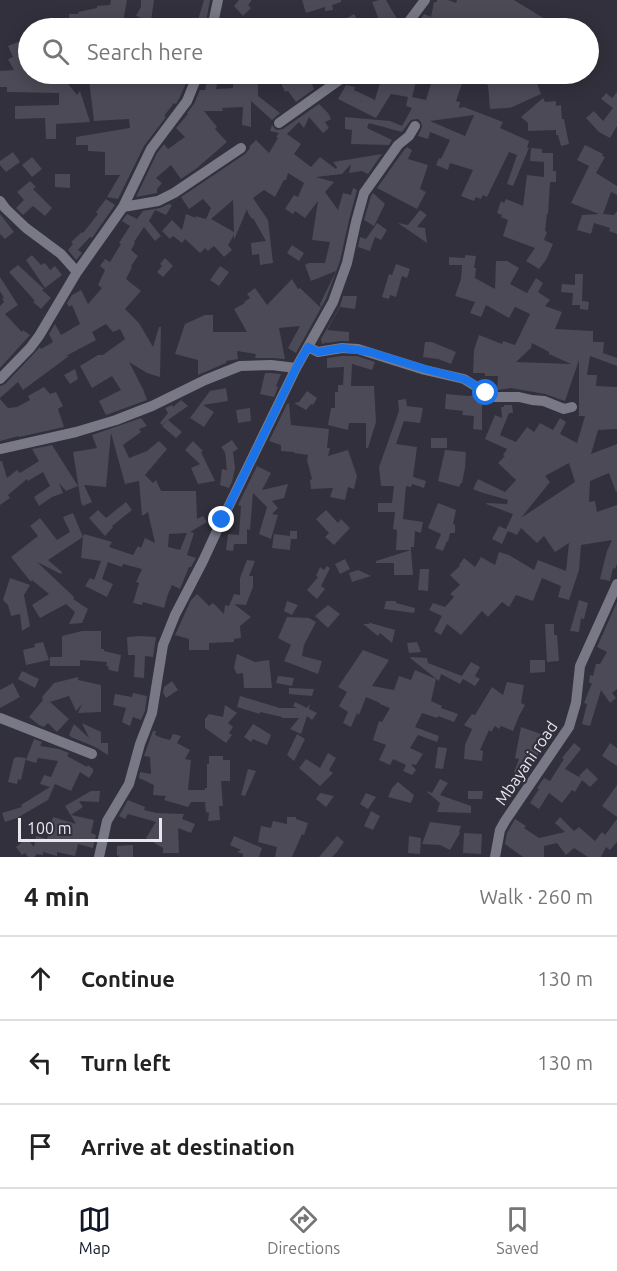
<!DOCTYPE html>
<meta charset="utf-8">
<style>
:root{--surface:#fff;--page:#f6f6f6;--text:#222;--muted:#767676;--line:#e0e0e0;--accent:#111827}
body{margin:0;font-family:Ubuntu,sans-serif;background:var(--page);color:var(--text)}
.scale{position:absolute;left:18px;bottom:15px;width:144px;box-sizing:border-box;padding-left:6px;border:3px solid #e7e7ee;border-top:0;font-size:16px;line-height:21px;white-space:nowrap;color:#e7e7ee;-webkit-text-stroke:4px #31303c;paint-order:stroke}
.stop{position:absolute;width:18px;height:18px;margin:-14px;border:4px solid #1a73e8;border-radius:50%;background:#fff}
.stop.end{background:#1a73e8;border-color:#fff;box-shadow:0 2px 6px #0008}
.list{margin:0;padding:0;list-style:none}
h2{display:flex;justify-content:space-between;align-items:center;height:78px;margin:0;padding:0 24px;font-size:26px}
h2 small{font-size:20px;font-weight:400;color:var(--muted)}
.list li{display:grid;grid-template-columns:39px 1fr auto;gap:18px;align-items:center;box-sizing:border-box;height:84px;padding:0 24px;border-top:2px solid var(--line)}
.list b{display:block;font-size:22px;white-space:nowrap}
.list em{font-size:20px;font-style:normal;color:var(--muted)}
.icon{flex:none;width:33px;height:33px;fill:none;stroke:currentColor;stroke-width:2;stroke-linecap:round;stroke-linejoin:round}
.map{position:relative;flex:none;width:617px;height:857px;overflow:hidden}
.search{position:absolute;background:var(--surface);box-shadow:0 3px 15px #0003;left:18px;right:18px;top:18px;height:66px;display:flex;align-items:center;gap:15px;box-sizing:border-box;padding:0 21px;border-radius:33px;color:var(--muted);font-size:22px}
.sheet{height:330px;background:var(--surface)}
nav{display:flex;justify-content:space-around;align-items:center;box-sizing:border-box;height:84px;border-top:2px solid var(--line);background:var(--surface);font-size:16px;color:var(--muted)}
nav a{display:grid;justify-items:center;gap:3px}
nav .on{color:var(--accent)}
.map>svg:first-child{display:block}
.building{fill:#4b4a56;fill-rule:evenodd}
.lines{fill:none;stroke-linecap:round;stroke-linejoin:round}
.street{stroke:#797886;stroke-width:10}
.route{stroke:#1a73e8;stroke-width:8}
.labels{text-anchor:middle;stroke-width:4.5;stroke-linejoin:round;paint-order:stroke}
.street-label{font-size:16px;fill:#e7e7ee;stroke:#31303c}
</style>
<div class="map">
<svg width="617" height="857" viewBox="0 0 617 857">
<rect width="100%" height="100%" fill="#31303c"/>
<!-- building -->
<path class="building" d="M 111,0 L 127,0 L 122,27 L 119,26 L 118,28 L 39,28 L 39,23 L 69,20 L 69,14 L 79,14 L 78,12 L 97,8 L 97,6 L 110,5 Z
M 141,0 L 154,0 L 151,21 L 136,16 L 141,7 Z
M 204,0 L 210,0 L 205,28 L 174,28 L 175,20 L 192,21 L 197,23 Z
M 239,0 L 252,0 L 248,5 L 251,8 L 243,16 L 234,6 Z
M 302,0 L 341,0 L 341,2 L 332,5 L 333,10 L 325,11 L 325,7 L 306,13 Z
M 379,0 L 386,0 L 397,19 L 398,18 L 400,21 L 397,28 L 369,28 L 380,22 L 372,2 Z
M 437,0 L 448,0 L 456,3 L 457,0 L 514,0 L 553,24 L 549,28 L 512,28 L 503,23 L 502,28 L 414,28 L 424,14 L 431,17 L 434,2 L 437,2 Z
M 354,14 L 362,28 L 352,28 L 347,18 Z
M 28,38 L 28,74 L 42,74 L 43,75 L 50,74 L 60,74 L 77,95 L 80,91 L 90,122 L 56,124 L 56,139 L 46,139 L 45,118 L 15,119 L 15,106 L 59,105 L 59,93 L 7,92 L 7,87 L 0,87 L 0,71 L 14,70 L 8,59 L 13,57 L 8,46 Z
M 94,74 L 130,74 L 131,80 L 146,74 L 161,74 L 163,76 L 176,83 L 180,74 L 190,74 L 180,97 L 176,104 L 174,103 L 164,116 L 166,117 L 144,146 L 118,199 L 107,197 L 120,175 L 105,175 L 105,152 L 88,151 L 88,145 L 76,145 L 76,137 L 130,128 L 129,119 L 94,121 L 89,80 Z
M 209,74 L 219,74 L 216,89 L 233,88 L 233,74 L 258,74 L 258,96 L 280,113 L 272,120 L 251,101 L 251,127 L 242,125 L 243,107 L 222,108 L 223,111 L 204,111 L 217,127 L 215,129 L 227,142 L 197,168 L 181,179 L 171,165 L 156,178 L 162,183 L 157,189 L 157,193 L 136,197 L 157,153 L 164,144 L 168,149 L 185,137 L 176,128 L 188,114 L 187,113 L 194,104 L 200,90 L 205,90 Z
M 277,74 L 308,74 L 314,89 L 296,102 L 288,91 L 285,92 Z
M 372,74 L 418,74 L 412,97 L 426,100 L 434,74 L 438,74 L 451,78 L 452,74 L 493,74 L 500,78 L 506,74 L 511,79 L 518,74 L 575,74 L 575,79 L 537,83 L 541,94 L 510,108 L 508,107 L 508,108 L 490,109 L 488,85 L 464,78 L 456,101 L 460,102 L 459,108 L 464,107 L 503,122 L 500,128 L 529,141 L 527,148 L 529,148 L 513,186 L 507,184 L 517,155 L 509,152 L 487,197 L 483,195 L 481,199 L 476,197 L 474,201 L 461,196 L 473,170 L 450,163 L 448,170 L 436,165 L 439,158 L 441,159 L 450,140 L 430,132 L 428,139 L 418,136 L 422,127 L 421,122 L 418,119 L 411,120 L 402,132 L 369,123 L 367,128 L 392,140 L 389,145 L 351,144 L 352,130 L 345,129 L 345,117 L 390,121 L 402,126 L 412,108 L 406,106 L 408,97 L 391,94 L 376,118 L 338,99 L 346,85 L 355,87 L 354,90 L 375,100 L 381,79 ZM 474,115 L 465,136 L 430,121 Z
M 617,92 L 617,126 L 610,138 L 599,132 L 586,118 L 594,111 L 603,121 L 613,108 L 601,99 L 606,93 L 612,98 Z
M 543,98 L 545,102 L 556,101 L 556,106 L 561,105 L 562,119 L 564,119 L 569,144 L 561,146 L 558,135 L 556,135 L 556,130 L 528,131 L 528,123 L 521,117 Z
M 319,104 L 328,113 L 331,119 L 325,122 L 329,128 L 323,133 L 309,117 L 304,128 L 299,122 L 287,134 L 301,144 L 294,154 L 311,167 L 320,157 L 336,169 L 337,167 L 333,162 L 382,154 L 368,174 L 362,171 L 349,173 L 351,164 L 342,174 L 316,177 L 334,182 L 325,192 L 338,210 L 343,193 L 351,195 L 353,188 L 357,190 L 349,220 L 340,261 L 326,299 L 321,308 L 320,304 L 336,271 L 311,281 L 305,265 L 309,263 L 325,263 L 330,242 L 312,240 L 318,201 L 305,218 L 295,211 L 293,214 L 285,209 L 294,195 L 298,197 L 304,183 L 288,173 L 286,180 L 284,180 L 275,197 L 264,190 L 253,198 L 268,220 L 273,263 L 260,265 L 259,254 L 252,255 L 251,243 L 266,241 L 253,218 L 252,219 L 248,213 L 247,209 L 234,240 L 234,235 L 228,245 L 232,250 L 224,257 L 214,246 L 208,251 L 205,248 L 200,253 L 185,239 L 182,243 L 173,236 L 170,239 L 162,231 L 172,220 L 182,230 L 186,214 L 196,218 L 195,216 L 206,219 L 211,208 L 203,199 L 189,209 L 181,197 L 245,154 L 250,148 L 249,147 L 256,140 L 269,153 L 278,138 L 276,137 L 279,133 L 270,131 L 272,125 L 276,130 L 283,129 ZM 233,200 L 234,232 L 211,219 Z
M 585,145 L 603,154 L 602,156 L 605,157 L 596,173 L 617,186 L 617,195 L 611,192 L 603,214 L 614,215 L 617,211 L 617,234 L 609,231 L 610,228 L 594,223 L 591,234 L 577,230 L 582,215 L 599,214 L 571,203 L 589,166 L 577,160 Z
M 407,147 L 412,150 L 408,159 L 428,165 L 420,189 L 426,192 L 417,209 L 377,188 L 404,150 Z
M 531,148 L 542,149 L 542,153 L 553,153 L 553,171 L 556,171 L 556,182 L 550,182 L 548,214 L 547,214 L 545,231 L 547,232 L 544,240 L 553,244 L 546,260 L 539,269 L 526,261 L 535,248 L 503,236 L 508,220 L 501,217 L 502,215 L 497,213 L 501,201 L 504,203 L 506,199 L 523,206 L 527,175 L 544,177 L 544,162 L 530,161 Z
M 13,152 L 20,162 L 6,172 L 0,165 L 0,161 Z
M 32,157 L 42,169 L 32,177 L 22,165 Z
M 55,174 L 70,174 L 70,188 L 55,187 Z
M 30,181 L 36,187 L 33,189 L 52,208 L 45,216 L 33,206 L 23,215 L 16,208 L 24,200 L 17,192 Z
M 373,193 L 385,204 L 374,226 L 364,220 L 371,196 Z
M 106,199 L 115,205 L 92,238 L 90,237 L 78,250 L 82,253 L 76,260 L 68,250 L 73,244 L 71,242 L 82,232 L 83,233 L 98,214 L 96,212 Z
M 169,204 L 172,205 L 166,215 L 155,210 L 149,221 L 161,236 L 155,241 L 144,227 L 134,242 L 135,243 L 131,250 L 138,256 L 131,266 L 132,267 L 126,279 L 141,291 L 125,309 L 139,323 L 153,347 L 159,327 L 161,327 L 160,377 L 147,373 L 129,362 L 143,389 L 147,400 L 106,415 L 99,401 L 121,390 L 112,376 L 92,388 L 80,366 L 98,355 L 103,355 L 125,339 L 120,329 L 113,332 L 106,324 L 92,332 L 96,340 L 66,356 L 69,356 L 23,390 L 18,382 L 0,398 L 0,386 L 5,384 L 40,347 L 41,349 L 53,342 L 49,334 L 55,324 L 61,335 L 80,324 L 72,305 L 69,307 L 67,303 L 72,295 L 81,290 L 88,304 L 102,288 L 98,285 L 105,270 L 100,266 L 105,259 L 110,262 L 121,244 L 119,243 L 130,226 L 122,221 L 127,214 L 137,219 L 143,211 L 160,208 Z
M 420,210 L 427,215 L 417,227 L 425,228 L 427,243 L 398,223 L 408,225 Z
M 0,214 L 14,232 L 5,239 L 0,234 Z
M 377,223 L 387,230 L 381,240 L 375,237 L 370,251 L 358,247 L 360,237 L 366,239 Z
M 292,245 L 304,253 L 299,261 L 287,253 Z
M 32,255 L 41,265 L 45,263 L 50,270 L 55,266 L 62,275 L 45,288 L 26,260 Z
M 465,255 L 476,256 L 474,268 L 476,268 L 475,278 L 495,289 L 496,261 L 507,261 L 519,268 L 510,284 L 527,293 L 536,278 L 543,283 L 538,292 L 550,300 L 545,306 L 562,312 L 555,329 L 593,331 L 593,342 L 604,342 L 603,353 L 617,358 L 617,366 L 590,356 L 587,375 L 597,375 L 596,386 L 617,387 L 617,429 L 598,430 L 591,454 L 617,444 L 617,491 L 616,492 L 609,473 L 590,481 L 589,502 L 595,501 L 597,512 L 617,505 L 617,564 L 615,569 L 613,568 L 610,581 L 600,579 L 607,551 L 612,540 L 581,545 L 579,570 L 569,600 L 558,597 L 561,586 L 542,578 L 533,601 L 516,595 L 509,607 L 502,602 L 488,617 L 482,611 L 461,635 L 447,624 L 441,635 L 434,631 L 442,616 L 429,610 L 433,603 L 445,607 L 454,597 L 450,594 L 460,585 L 450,575 L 460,566 L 459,565 L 464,558 L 475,567 L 481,557 L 495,565 L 499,552 L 509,555 L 534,570 L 538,560 L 566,571 L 569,543 L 555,552 L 544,536 L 537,543 L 521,528 L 517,535 L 508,531 L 502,544 L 492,539 L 499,526 L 506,529 L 513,514 L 486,504 L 487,503 L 507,504 L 508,500 L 480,492 L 473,489 L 478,479 L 505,492 L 516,480 L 498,463 L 505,456 L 503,455 L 507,449 L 485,439 L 495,415 L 502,418 L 501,407 L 504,407 L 504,405 L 512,405 L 513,413 L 509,413 L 500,435 L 516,442 L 527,427 L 534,432 L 540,423 L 553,430 L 560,418 L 566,422 L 560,434 L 577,443 L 585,416 L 579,416 L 579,360 L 565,401 L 545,394 L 511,388 L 497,390 L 498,376 L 485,376 L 485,373 L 473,373 L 474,350 L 479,335 L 502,344 L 503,341 L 515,345 L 530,314 L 515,307 L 509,318 L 486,305 L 481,317 L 470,313 L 475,302 L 455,296 L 461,279 L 462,265 L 449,265 L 449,257 L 465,258 ZM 532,343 L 549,352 L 549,354 L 571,364 L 516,362 L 531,348 ZM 569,463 L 575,482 L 521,518 L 550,482 L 545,476 Z
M 165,258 L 173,266 L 163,277 L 157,272 L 162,266 L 160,264 Z
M 396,264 L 410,269 L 407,278 L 402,276 L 396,297 L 390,295 L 389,299 L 382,297 L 389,274 L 392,275 Z
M 18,265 L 44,289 L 42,290 L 51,298 L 41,309 L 33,302 L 35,301 L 9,272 Z
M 220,266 L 229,272 L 219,286 L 210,280 Z
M 575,274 L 583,274 L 582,301 L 589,302 L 588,310 L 580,309 L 580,305 L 572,305 L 573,293 L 561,292 L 562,284 L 575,285 Z
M 0,277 L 18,305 L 5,314 L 22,332 L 23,330 L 30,335 L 0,368 L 0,306 L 4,302 L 2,299 L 4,298 L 0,291 Z
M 292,279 L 298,289 L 300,288 L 321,308 L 296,353 L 288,348 L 300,326 L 279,328 L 285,359 L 272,358 L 255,358 L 256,354 L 237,351 L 238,359 L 226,361 L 226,363 L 198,375 L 198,360 L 175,354 L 185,324 L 205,315 L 213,315 L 213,332 L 247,332 L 234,309 L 245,303 L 244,302 L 250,298 L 247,294 L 255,288 L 267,305 Z
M 343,296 L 357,296 L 355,309 L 340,307 L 327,330 L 349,332 L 349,341 L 341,341 L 326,343 L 326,341 L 325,343 L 322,344 L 321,339 L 340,306 Z
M 425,342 L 432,342 L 456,352 L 451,364 L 438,359 L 423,357 Z
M 342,356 L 357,356 L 375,362 L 372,370 L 352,364 L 351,386 L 374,386 L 376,422 L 368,448 L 366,448 L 366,423 L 349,423 L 348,430 L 328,425 L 331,408 L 335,408 L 335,392 L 338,392 L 338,385 L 343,385 L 344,367 L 327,368 L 327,358 Z
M 75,369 L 78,379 L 70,384 L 64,375 Z
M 253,373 L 271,373 L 281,374 L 276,386 L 278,387 L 274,397 L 260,394 L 265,373 Z
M 44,387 L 50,394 L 56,392 L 63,406 L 58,409 L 64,427 L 19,437 L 19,436 L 0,441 L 0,399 L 8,408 L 17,407 L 30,400 L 28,396 Z
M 226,388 L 228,401 L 203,405 L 214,412 L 204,427 L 190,418 L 210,391 Z
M 307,391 L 317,398 L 313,405 L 311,404 L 306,410 L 294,403 L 299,402 Z
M 446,394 L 468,396 L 475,395 L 475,403 L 477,396 L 482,399 L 482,430 L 473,429 L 474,416 L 462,415 L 463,411 L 445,409 Z
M 406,399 L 407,406 L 423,408 L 420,423 L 404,421 L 396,444 L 417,447 L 413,477 L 426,481 L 424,488 L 412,484 L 411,487 L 406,486 L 403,519 L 423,522 L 421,533 L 415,531 L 414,547 L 411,547 L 411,550 L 396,550 L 397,530 L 393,529 L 395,512 L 378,512 L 378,503 L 392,503 L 394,486 L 381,486 L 379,467 L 399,411 L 398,400 Z
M 181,400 L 188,406 L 168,420 L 182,432 L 176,438 L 162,426 L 168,420 L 162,425 L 160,423 L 168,413 L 165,408 L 172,405 L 173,407 Z
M 289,403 L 291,425 L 329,429 L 327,448 L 330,448 L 328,456 L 348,450 L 357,476 L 354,489 L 348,487 L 345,500 L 330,497 L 333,488 L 311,489 L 310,480 L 312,479 L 307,460 L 308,455 L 294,453 L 294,452 L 281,451 L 281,445 L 269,441 L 287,404 Z
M 250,408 L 251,421 L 238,423 L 236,410 Z
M 141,418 L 147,426 L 139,429 L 141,432 L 123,445 L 129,458 L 147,451 L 159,441 L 167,449 L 145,475 L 153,483 L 156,480 L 161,491 L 196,491 L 197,519 L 203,516 L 207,522 L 190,532 L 194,533 L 187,555 L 196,558 L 191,567 L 189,567 L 180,589 L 172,585 L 168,594 L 164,608 L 143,602 L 142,605 L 133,603 L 139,583 L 136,582 L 142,569 L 123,564 L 122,567 L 108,562 L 102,579 L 113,584 L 107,597 L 85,586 L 90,578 L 94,580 L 101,561 L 81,558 L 83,537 L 48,560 L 62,572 L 61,574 L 37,562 L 74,597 L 73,599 L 88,609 L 82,623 L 69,624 L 75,612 L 66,604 L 40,618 L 32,605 L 49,594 L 32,580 L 31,582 L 11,557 L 38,536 L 30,526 L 40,518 L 57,540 L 70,532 L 63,517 L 73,513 L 83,537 L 84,534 L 112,542 L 109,547 L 133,555 L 138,546 L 141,548 L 145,538 L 155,543 L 148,512 L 142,516 L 139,481 L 125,484 L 111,433 L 106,487 L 84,485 L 92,502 L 83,506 L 81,502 L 73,452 L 97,448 L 92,435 ZM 187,533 L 180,550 L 168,547 L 169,534 Z
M 431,438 L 447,438 L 447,448 L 431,448 Z
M 232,440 L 238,449 L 233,452 L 235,468 L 232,482 L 229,488 L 220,485 L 222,469 L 227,470 L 225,452 L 221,447 Z
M 193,441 L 203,451 L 201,452 L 215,481 L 198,484 L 191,468 L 200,464 L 185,450 Z
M 52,445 L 78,486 L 66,491 L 59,483 L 63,493 L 52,497 L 39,506 L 34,497 L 50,486 L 43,472 L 28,481 L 27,479 L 8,495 L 10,498 L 0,505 L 0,461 L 2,461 L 7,478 L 17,470 L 20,473 L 39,461 L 32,449 Z
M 445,450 L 466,452 L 465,468 L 462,483 L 461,483 L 459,487 L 438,481 Z
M 257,466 L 271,473 L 262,490 L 288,484 L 284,498 L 272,501 L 278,508 L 272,514 L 278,515 L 271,539 L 259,534 L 267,507 L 253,493 L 250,530 L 247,529 L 247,544 L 234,544 L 233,551 L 226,550 L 228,534 L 239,535 L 241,506 L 238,505 Z
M 126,502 L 132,510 L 112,526 L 113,527 L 105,536 L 89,518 L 98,510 L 106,518 Z
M 438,503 L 456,510 L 453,524 L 455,525 L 455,533 L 450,533 L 448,542 L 447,541 L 443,551 L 435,548 L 441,534 L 428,528 Z
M 326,510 L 338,523 L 341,519 L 350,528 L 334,545 L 325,537 L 329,533 L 316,519 Z
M 290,531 L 297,531 L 297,539 L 291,539 L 290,550 L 272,548 L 274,534 L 290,536 Z
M 411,550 L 413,575 L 394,575 L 394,563 L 376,563 L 376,561 Z
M 345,559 L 350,569 L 340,574 L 335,564 Z
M 247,560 L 255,561 L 249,576 L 253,576 L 253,587 L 246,605 L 234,604 L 251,617 L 240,626 L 241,638 L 234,639 L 234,642 L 209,643 L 209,650 L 189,650 L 189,639 L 175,635 L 191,600 L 197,594 L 209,606 L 213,603 L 224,614 L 225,605 L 229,606 L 234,594 L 240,595 L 240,578 Z
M 327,566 L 330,568 L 321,586 L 325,589 L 317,599 L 307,590 L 318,577 L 316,576 L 320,567 L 324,570 Z
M 420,569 L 429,569 L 428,591 L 418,590 Z
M 358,570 L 371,576 L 352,582 L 349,573 Z
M 10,578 L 30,585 L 24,595 L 30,626 L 22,631 L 20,614 L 11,616 L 8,605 L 3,600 Z
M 579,600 L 588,603 L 584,619 L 581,618 L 579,632 L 570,631 Z
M 287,601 L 298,605 L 292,615 L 284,611 Z
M 386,601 L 396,601 L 396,603 L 415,608 L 414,613 L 384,609 Z
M 617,602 L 617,689 L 612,693 L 616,698 L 610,703 L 601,690 L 590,726 L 582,724 L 587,704 L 584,703 L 592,683 L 589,683 L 590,675 L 593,676 L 596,664 L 600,664 L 607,652 L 597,647 Z
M 328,605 L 340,614 L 328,628 L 315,616 Z
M 287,617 L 309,618 L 316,622 L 304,645 L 302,656 L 322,661 L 318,674 L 284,661 L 291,645 L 278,638 Z
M 367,622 L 395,630 L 392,643 L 380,633 L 378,636 L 363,624 L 370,624 Z
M 545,624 L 554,624 L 554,635 L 557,635 L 559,661 L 547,662 Z
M 82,631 L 101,631 L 101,649 L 104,649 L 104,651 L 121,655 L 118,672 L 109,670 L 108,666 L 106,666 L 107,662 L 80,660 L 80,666 L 50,666 L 50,657 L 62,657 L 62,636 Z
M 139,636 L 156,637 L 153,657 L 145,656 L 144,678 L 134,677 L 135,655 L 128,655 L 127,637 Z
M 43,642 L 49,660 L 26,665 L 23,650 L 35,647 L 34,644 Z
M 417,642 L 421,652 L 409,653 L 407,643 Z
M 363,650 L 389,660 L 372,686 L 394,690 L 399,676 L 411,680 L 415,670 L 436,679 L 431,701 L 442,706 L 441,708 L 458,714 L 454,722 L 438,716 L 437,718 L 422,713 L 415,727 L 439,736 L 437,742 L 418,735 L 410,748 L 423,754 L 416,765 L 411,764 L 416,770 L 412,775 L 403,771 L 406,765 L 393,759 L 390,765 L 379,760 L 386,745 L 373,740 L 379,721 L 382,722 L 390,708 L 380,704 L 380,703 L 366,697 L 359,715 L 357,713 L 351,727 L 343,723 L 348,712 L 339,706 L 347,692 L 338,687 Z
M 237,654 L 255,662 L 269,660 L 272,688 L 244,688 L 243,673 L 237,674 L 234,668 Z
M 411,657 L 427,658 L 428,663 L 462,676 L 471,662 L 480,667 L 475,676 L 480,679 L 475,686 L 463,679 L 460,684 L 441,674 L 439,681 L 410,658 Z
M 530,660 L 545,660 L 545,672 L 530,673 Z
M 22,671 L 39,679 L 35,688 L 18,679 Z
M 278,676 L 294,678 L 292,686 L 276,683 Z
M 78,677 L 78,680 L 101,685 L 101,712 L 78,713 L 82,704 L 76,711 L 69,696 L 50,702 L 69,719 L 57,732 L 48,723 L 44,727 L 39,725 L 29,717 L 43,700 L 42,697 L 54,683 Z
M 172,681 L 178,690 L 166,698 L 163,693 L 164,687 Z
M 507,682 L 524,685 L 521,703 L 525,705 L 519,716 L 513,731 L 501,726 L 499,729 L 495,726 L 491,732 L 489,730 L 480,750 L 483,751 L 482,761 L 464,759 L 465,745 L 472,729 L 464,725 L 472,714 L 475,715 L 492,687 L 503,695 Z
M 13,683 L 20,697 L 0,708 L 0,690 Z
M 289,688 L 314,689 L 312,696 L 289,694 Z
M 133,693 L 147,696 L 145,711 L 141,720 L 133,717 L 130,726 L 122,722 L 126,708 L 113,705 L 115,694 L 132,697 Z
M 240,696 L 280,708 L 297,708 L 293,706 L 295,702 L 307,708 L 310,704 L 309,709 L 317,713 L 312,720 L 307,716 L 301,734 L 290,729 L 299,718 L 282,718 L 282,717 L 260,712 L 260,714 L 237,707 Z
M 225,705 L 237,713 L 228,723 L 233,727 L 229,733 L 232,735 L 226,743 L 205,728 L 205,719 L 209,714 L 223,717 Z
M 82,723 L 101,732 L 101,743 L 108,743 L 108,755 L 95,747 L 71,737 L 69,735 L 74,724 L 89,738 Z
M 253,724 L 271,735 L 267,745 L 253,739 L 251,742 L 244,737 Z
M 521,727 L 541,734 L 537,747 L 539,748 L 538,755 L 535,755 L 529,770 L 530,771 L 526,777 L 514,772 L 519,759 L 515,758 Z
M 153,731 L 156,731 L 155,735 L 162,738 L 170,740 L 173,734 L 181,736 L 177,743 L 190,750 L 185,759 L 191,760 L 188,790 L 205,790 L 205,788 L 207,788 L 207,764 L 209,764 L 209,756 L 223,756 L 223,760 L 230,760 L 230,781 L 221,781 L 223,806 L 219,806 L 220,820 L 208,821 L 209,813 L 206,812 L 205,802 L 191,802 L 188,807 L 164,800 L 166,796 L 153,795 L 154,785 L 139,778 L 140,772 L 151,774 L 150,757 L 144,756 Z
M 297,734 L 305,739 L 294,761 L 287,755 Z
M 34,739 L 42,742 L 40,746 L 59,749 L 69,753 L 67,756 L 87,767 L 88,765 L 93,769 L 93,772 L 89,778 L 80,772 L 71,791 L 55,784 L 48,800 L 17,818 L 5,822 L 2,813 L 22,807 L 21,805 L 50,787 L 40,784 L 44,775 L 51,777 L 58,761 L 38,758 L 36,763 L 26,760 Z
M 574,743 L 581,749 L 565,769 L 581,778 L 579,776 L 587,768 L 598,779 L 590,787 L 582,780 L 575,792 L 572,790 L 562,803 L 549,793 L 539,809 L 530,803 L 539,789 L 537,788 L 544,778 L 550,781 L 564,759 L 562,758 Z
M 610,743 L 617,748 L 617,766 L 602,756 Z
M 438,747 L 447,748 L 443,769 L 435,768 Z
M 328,753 L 336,758 L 329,770 L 333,773 L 320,786 L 299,768 L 306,759 L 320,768 Z
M 18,757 L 26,758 L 21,780 L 18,779 L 17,784 L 8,782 L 14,758 Z
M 248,769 L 256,771 L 245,796 L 241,795 Z
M 440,779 L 448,783 L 440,795 L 471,806 L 471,813 L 437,812 L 440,803 L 426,791 L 432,793 Z
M 398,782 L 414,795 L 411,803 L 388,797 L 392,788 Z
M 617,785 L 617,817 L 602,806 Z
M 91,791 L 100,791 L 99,802 L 79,801 L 83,807 L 71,815 L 94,820 L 91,833 L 96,835 L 93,848 L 78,844 L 75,856 L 57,852 L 57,856 L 43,852 L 43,855 L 37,854 L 34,857 L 28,857 L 25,853 L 22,855 L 16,847 L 27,838 L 34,847 L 36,836 L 47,839 L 53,817 L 76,824 L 65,806 Z
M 468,791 L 483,791 L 482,799 L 468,799 Z
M 320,793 L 334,796 L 326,807 L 316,799 Z
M 366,793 L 376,797 L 368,809 L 360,804 Z
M 128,800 L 145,807 L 144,810 L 156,813 L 184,814 L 182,819 L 195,824 L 191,833 L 178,828 L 179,853 L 163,853 L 163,848 L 146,838 L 156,822 L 128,814 L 125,819 L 119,816 Z
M 371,811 L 380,816 L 373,830 L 364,826 Z
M 287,817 L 296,817 L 296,819 L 308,823 L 304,835 L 302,834 L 292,857 L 275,857 L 277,847 L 258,842 L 261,826 L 271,828 L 273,821 L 287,824 Z
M 560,817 L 574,831 L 579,827 L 595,841 L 602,832 L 605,835 L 617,819 L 617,842 L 610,850 L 606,847 L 601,857 L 588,857 L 574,848 L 566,855 L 557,843 L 544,846 L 544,857 L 523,857 L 505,844 L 507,833 L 515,819 L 526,826 L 524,828 L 539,838 L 565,832 L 555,823 Z
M 430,822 L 461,826 L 459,832 L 460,833 L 450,850 L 440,845 L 422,844 Z
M 464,833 L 482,834 L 481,854 L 463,853 Z
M 234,836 L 262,848 L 259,857 L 243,857 L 243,854 L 237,852 L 241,850 L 230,845 Z
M 337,836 L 344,842 L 337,852 L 332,857 L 319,857 Z
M 409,836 L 421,838 L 420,854 L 408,853 Z
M 133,845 L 133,857 L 119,857 L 119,855 L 117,856 L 117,846 Z"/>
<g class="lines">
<!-- street -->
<path class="street" d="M 212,28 L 218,0
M 404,28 L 425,0
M 279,123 L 348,74
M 0,201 L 5,208 L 26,228 L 61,254 L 77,272
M 123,207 L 158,201 L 174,193 L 241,148
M 308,347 L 318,352 L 342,348 L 358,349 L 425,370 L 464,379 L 493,397 L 519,397 L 532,400 L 544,401 L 564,409 L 572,407
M 0,379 L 30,348 L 39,336 L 77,272 L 123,207 L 151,149 L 187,101 L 198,74
M 0,449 L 76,432 L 116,420 L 152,406 L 205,380 L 240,366 L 271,365 L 296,368
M 0,718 L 92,754
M 99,857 L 107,821 L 129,784 L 140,744 L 152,713 L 163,645 L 175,615 L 203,561 L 222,520 L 296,368 L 333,302 L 347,263 L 356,222 L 364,193 L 398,145 L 409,136 L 415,126
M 495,857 L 500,830 L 505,821 L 569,727 L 576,703 L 580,666 L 617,584"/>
</g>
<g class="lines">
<!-- route -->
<path class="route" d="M 222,520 L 296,368 L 308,347 L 318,352 L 342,348 L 358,350 L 370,352 L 425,369 L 464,379 L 478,387 L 486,393"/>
</g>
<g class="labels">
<!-- street labels -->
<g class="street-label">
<text transform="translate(526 763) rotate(-56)" y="6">Mbayani road</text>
</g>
</g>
</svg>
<div class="scale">100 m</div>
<div class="stop" style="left:486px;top:393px"></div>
<div class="stop end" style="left:222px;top:520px"></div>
<div class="search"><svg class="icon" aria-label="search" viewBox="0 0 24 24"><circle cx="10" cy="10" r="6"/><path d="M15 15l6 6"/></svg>Search here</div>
</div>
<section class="sheet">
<h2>4 min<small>Walk · 260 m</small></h2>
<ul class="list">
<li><svg class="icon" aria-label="ahead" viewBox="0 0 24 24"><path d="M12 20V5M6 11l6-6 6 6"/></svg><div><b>Continue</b></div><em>130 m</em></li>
<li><svg class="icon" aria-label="left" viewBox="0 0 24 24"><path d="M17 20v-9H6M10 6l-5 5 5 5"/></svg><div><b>Turn left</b></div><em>130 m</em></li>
<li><svg class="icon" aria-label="arrive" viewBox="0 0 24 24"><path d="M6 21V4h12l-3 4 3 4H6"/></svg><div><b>Arrive at destination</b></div></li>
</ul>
</section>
<nav>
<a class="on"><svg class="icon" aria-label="map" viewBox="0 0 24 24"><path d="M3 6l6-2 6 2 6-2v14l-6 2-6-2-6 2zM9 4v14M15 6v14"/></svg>Map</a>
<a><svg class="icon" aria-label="directions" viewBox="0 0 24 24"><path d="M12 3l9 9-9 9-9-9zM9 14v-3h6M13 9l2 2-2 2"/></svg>Directions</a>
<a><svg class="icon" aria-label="saved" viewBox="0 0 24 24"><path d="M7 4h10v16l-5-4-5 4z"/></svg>Saved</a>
</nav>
